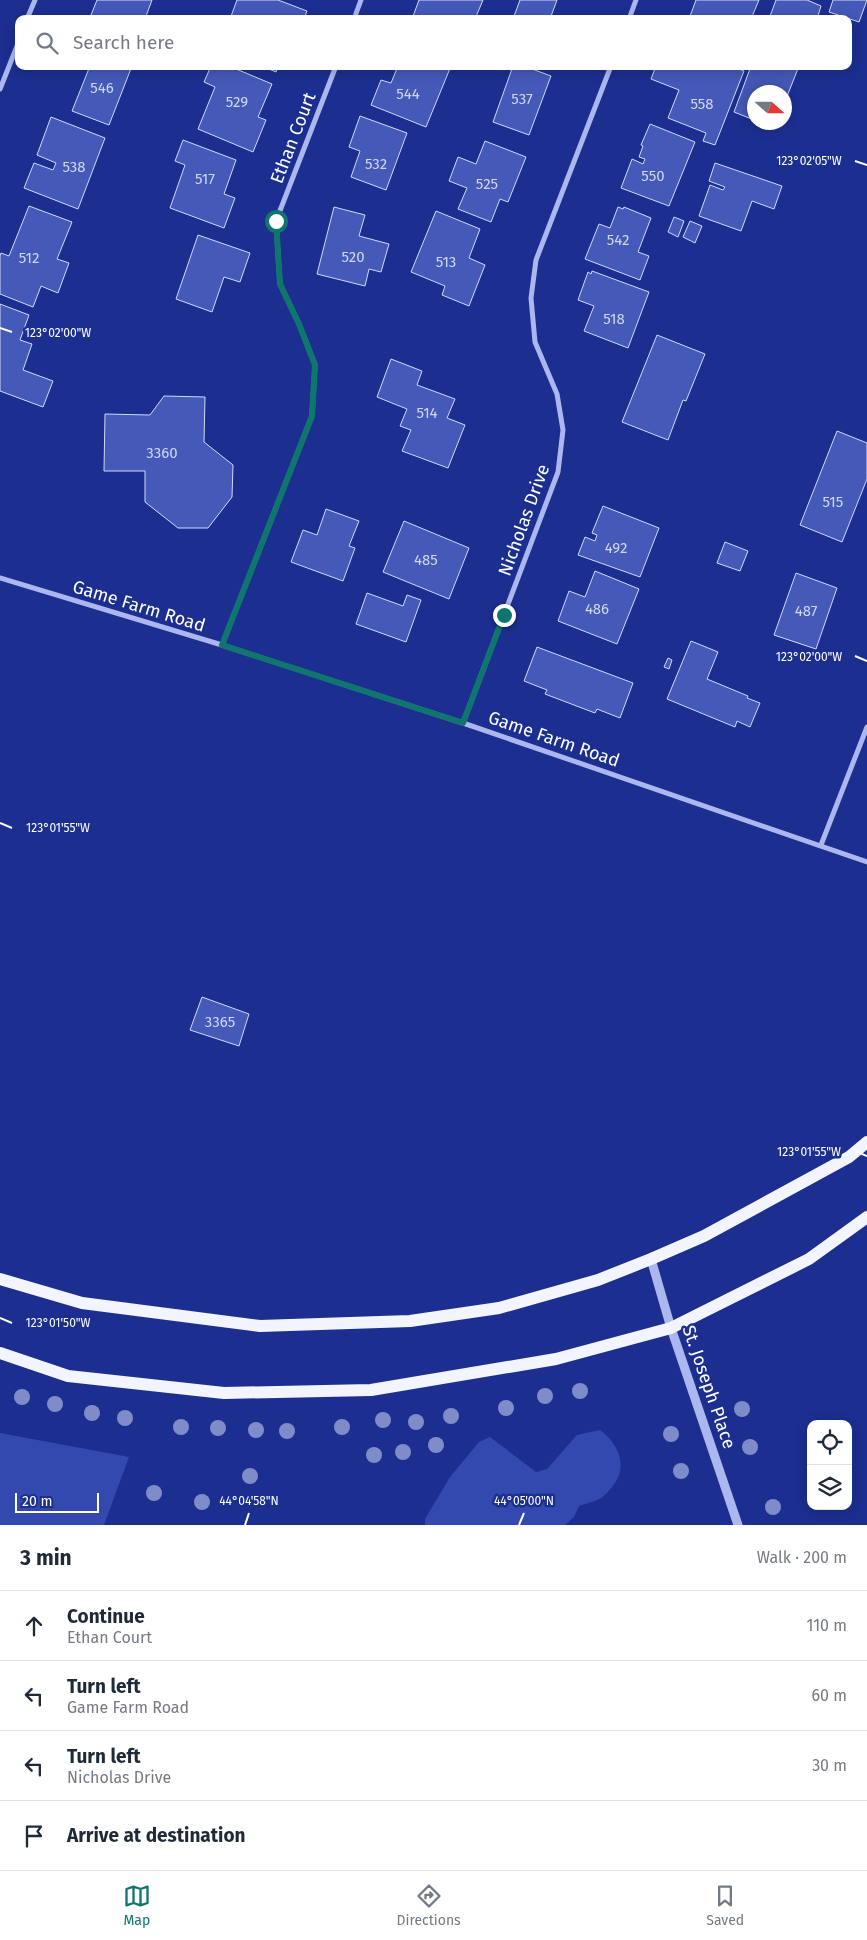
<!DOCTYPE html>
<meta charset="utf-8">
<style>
:root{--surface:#fff;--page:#f6f6f7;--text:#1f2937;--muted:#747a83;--line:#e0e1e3;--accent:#0f766e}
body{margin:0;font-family:"Fira Sans",sans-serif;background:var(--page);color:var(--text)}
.controls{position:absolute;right:15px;bottom:15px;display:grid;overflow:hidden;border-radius:10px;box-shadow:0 2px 12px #0003}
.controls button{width:45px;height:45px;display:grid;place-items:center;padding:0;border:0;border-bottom:1px solid var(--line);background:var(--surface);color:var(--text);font:25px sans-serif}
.compass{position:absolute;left:747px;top:85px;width:45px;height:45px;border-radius:50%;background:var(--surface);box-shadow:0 2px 12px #0003;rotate:111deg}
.scale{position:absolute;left:15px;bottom:12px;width:84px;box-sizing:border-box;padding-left:5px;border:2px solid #fff;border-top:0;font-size:14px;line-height:18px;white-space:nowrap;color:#fff;-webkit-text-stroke:4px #1c2f90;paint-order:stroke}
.stop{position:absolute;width:15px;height:15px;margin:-11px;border:4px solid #0f766e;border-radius:50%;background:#fff}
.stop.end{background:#0f766e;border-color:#fff;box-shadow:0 1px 5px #0008}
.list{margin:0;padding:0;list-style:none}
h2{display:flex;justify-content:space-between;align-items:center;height:65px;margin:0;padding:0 20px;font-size:21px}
h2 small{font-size:16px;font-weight:400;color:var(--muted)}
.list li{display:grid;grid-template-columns:32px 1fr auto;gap:15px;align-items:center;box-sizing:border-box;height:70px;padding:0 20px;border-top:1px solid var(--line)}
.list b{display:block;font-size:19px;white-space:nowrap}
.list p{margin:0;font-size:16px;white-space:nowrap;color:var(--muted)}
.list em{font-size:16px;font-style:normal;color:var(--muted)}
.icon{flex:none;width:28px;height:28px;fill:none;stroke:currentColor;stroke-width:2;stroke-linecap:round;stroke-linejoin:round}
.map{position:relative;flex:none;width:867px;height:1525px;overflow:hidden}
.search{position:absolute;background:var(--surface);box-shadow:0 2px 12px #0003;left:15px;right:15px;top:15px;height:55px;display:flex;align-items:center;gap:12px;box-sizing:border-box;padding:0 18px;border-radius:10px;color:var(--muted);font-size:19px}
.sheet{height:345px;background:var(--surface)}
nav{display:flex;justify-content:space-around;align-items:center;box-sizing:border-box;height:70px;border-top:1px solid var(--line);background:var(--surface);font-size:14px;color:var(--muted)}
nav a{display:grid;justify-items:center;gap:2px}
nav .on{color:var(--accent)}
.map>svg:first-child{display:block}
.green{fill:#3349af}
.building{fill:#4459b8;stroke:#d1d9fa}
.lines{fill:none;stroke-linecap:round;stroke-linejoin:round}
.minor{stroke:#abb7ee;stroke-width:5}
.tertiary{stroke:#abb7ee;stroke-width:9}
.primary{stroke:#f2f4ff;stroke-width:12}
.tree{fill:#808cca}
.route{stroke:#0f766e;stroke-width:6}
.ticks{fill:none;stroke:#fff;stroke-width:2}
.labels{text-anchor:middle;stroke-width:5;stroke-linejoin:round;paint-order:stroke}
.number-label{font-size:15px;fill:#d0d6ed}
.street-label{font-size:18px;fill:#fff;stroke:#1c2f90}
.ticks-label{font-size:12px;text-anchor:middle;fill:#fff;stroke:#1c2f90;stroke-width:5;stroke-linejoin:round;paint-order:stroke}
</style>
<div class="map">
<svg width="867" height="1525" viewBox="0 0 867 1525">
<rect width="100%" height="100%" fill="#1c2f90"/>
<!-- green -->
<path class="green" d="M 600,1430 C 619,1444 629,1467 612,1487 C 609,1490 605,1496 601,1498 C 595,1502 586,1503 579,1506 L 574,1517 L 565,1525 L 425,1525 L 425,1519 L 450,1477 L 479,1442 L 490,1437 L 536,1472 L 547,1469 L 577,1435 Z
M 0,1433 L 129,1457 L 104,1525 L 0,1525 Z"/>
<!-- building -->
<path class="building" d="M 97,0 L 152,0 L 145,19 L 100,19 L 91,15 Z
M 237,0 L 278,0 L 307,11 L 304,19 L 230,19 Z
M 419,0 L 483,0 L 475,19 L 412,19 Z
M 520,0 L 557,0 L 550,19 L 513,19 Z
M 696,0 L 759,0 L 751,19 L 689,19 Z
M 776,0 L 807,0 L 821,6 L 817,19 L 769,19 Z
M 833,0 L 867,0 L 859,22 L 829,12 Z
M 90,66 L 132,66 L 109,125 L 72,111 Z
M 211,66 L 229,66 L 272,84 L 258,117 L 266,120 L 253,152 L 198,129 L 215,87 L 204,82 Z
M 262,66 L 278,66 L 276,72 Z
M 398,66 L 451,66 L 426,127 L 371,105 L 381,80 L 391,83 Z
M 513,66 L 524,66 L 551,76 L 529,135 L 493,122 Z
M 656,66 L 732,66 L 744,71 L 715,145 L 703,141 L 706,133 L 668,118 L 679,90 L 651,79 Z
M 751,66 L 799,66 L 784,104 L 784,92 L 754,92 L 754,120 L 734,112 Z
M 360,116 L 407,133 L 386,190 L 351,177 L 360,151 L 349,147 Z
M 51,117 L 105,138 L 78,209 L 24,188 L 34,163 L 53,170 L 56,163 L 37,155 Z
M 761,122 L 778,122 L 776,128 Z
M 650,124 L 695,142 L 669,206 L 621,188 L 632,159 L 643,164 L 645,159 L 639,157 L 643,146 L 641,145 Z
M 183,140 L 236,160 L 224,194 L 235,198 L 224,228 L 170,208 L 185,165 L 175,161 Z
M 485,141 L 526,157 L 508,202 L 500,199 L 491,222 L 458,209 L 467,188 L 449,181 L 458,157 L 476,164 Z
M 715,163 L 782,186 L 774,209 L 752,201 L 741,231 L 699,216 L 710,185 L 723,190 L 725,187 L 709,181 Z
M 29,206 L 72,222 L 57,259 L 69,263 L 58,293 L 41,286 L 33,307 L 0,294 L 0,256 L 1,253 L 9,256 Z
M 334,207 L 365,215 L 359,236 L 389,244 L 381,272 L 369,269 L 365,286 L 317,274 Z
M 618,207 L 623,209 L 624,207 L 651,218 L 638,252 L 649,256 L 640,280 L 585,259 L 599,224 L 610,228 Z
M 436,211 L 480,229 L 469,258 L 485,265 L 469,306 L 442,295 L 445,286 L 411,272 Z
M 674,217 L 684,221 L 678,237 L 668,232 Z
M 690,221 L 702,226 L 695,243 L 683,237 Z
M 198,235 L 250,253 L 240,282 L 224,277 L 212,312 L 176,299 Z
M 592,271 L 649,292 L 628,348 L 584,331 L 594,306 L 578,300 L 588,272 L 591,274 Z
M 0,304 L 29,315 L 20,340 L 32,344 L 23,370 L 53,381 L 43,407 L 0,391 Z
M 657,335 L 705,354 L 686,401 L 683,400 L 668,440 L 622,422 Z
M 391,359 L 422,371 L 417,385 L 455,399 L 447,418 L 465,425 L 448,468 L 402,451 L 411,430 L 400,426 L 407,409 L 377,397 Z
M 164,396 L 205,397 L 204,442 L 233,465 L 232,497 L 208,528 L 178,528 L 145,502 L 145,471 L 104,471 L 105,414 L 150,415 Z
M 837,431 L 867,443 L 867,479 L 842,542 L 800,525 Z
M 603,506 L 659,528 L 640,577 L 578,555 L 585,537 L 595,541 L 597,535 L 592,533 Z
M 326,509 L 359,521 L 349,546 L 355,548 L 343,581 L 291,562 L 303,530 L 317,535 Z
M 404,521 L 469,548 L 449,599 L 383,572 Z
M 725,542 L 748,551 L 740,571 L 717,563 Z
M 595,571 L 639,589 L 617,644 L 558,621 L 569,591 L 585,597 Z
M 796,573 L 837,588 L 816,649 L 774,635 Z
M 367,593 L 403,606 L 407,595 L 421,600 L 406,642 L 356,624 Z
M 691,641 L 718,652 L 707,679 L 748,696 L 747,698 L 760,703 L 750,727 L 737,721 L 735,727 L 667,699 Z
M 537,647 L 633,683 L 620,718 L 597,709 L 595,713 L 545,694 L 547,690 L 524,681 Z
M 668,658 L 672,660 L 669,669 L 664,667 Z
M 202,997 L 249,1014 L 239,1046 L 190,1030 Z"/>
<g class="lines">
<!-- minor -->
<path class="minor" d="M 27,19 L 35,0
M 354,19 L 361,0
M 629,19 L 636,0
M 0,89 L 19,41
M 0,578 L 222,645 L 463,723 L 867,862
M 222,645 L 312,416 L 315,365 L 299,324 L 280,284 L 276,221 L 336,66
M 463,723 L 558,472 L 563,430 L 557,394 L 535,342 L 531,298 L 536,260 L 611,66
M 821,845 L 867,727"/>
<!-- tertiary -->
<path class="tertiary" d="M 651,1259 L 671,1328 L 738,1525"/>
<!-- primary -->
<path class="primary" d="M 0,1279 L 82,1303 L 260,1326 L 410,1321 L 499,1308 L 598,1280 L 651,1259 L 704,1236 L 849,1157 L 867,1142
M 0,1353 L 68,1376 L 224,1393 L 371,1390 L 556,1359 L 671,1328 L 809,1259 L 867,1217"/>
</g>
<!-- trees -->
<g class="tree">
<circle cx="580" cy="1391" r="8"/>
<circle cx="545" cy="1396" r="8"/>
<circle cx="22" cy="1397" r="8"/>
<circle cx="55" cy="1404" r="8"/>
<circle cx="506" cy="1408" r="8"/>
<circle cx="742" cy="1409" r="8"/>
<circle cx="92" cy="1413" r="8"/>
<circle cx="451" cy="1416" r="8"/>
<circle cx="125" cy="1418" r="8"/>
<circle cx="383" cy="1420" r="8"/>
<circle cx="416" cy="1422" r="8"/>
<circle cx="181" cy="1427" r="8"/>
<circle cx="342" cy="1427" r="8"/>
<circle cx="218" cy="1428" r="8"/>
<circle cx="256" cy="1430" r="8"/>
<circle cx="287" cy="1431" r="8"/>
<circle cx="671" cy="1434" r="8"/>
<circle cx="436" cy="1445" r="8"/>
<circle cx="750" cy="1447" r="8"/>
<circle cx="403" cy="1452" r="8"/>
<circle cx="374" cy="1455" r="8"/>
<circle cx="681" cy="1471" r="8"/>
<circle cx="250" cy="1476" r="8"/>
<circle cx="154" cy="1493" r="8"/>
<circle cx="202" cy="1502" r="8"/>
<circle cx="773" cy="1507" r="8"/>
</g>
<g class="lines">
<!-- route -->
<path class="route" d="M 276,221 L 280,284 L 299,324 L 315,365 L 312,416 L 222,645 L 463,723 L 504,615"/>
</g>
<!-- ticks -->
<path class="ticks" d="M 855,161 L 867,165M 0,328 L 12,332M 855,656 L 867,661M 0,823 L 12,828M 855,1151 L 867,1156M 0,1318 L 12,1323M 245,1525 L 249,1513M 519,1525 L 524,1513"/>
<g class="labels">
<!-- number labels -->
<g class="number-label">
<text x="102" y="93">546</text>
<text x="408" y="99">544</text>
<text x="522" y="104">537</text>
<text x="237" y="107">529</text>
<text x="702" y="109">558</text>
<text x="376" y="169">532</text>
<text x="74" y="172">538</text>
<text x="653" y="181">550</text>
<text x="205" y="184">517</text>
<text x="487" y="189">525</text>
<text x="618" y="245">542</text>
<text x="353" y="262">520</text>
<text x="29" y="263">512</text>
<text x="446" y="267">513</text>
<text x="614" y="324">518</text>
<text x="427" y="418">514</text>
<text x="162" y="458">3360</text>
<text x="833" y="507">515</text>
<text x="616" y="553">492</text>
<text x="426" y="565">485</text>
<text x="597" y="614">486</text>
<text x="806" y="616">487</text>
<text x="220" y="1027">3365</text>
</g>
<!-- street labels -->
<g class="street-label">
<text transform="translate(293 138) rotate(-69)" y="6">Ethan Court</text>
<text transform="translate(524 520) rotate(-70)" y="6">Nicholas Drive</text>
<text transform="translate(139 606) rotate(17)" y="6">Game Farm Road</text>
<text transform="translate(554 739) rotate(19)" y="6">Game Farm Road</text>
<text transform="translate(709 1387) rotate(71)" y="6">St. Joseph Place</text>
</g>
</g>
<g class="ticks-label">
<text x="809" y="165">123°02'05"W</text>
<text x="58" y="337">123°02'00"W</text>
<text x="809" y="661">123°02'00"W</text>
<text x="58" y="832">123°01'55"W</text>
<text x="809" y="1156">123°01'55"W</text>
<text x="58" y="1327">123°01'50"W</text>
<text x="249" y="1505">44°04'58"N</text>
<text x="524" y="1505">44°05'00"N</text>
</g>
</svg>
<div class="controls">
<button><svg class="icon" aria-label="locate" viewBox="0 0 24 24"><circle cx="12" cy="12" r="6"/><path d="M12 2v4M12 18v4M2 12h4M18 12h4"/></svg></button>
<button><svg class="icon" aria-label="layers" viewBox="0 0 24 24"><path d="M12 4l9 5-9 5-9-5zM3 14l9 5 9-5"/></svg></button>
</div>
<svg class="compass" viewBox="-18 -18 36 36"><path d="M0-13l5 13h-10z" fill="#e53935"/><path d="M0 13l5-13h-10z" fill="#747a83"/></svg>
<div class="scale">20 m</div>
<div class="stop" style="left:276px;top:221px"></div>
<div class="stop end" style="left:504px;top:615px"></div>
<div class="search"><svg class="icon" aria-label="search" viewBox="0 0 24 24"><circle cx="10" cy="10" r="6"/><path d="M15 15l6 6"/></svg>Search here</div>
</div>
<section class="sheet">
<h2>3 min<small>Walk · 200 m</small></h2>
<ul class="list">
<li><svg class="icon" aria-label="ahead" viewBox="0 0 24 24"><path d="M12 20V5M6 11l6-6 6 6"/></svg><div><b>Continue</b><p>Ethan Court</p></div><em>110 m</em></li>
<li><svg class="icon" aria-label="left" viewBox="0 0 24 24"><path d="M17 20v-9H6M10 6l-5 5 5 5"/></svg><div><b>Turn left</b><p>Game Farm Road</p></div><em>60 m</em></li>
<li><svg class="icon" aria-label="left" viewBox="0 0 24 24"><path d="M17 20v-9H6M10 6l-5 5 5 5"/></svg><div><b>Turn left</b><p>Nicholas Drive</p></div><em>30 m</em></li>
<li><svg class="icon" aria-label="arrive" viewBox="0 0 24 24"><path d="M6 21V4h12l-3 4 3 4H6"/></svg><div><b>Arrive at destination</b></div></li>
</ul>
</section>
<nav>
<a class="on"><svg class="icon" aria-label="map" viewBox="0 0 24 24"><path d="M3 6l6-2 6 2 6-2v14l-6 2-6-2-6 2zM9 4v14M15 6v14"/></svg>Map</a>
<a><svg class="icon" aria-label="directions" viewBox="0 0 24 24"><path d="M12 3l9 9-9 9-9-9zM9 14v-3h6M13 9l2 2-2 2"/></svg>Directions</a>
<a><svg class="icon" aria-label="saved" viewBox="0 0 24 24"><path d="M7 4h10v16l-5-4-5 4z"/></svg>Saved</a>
</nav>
